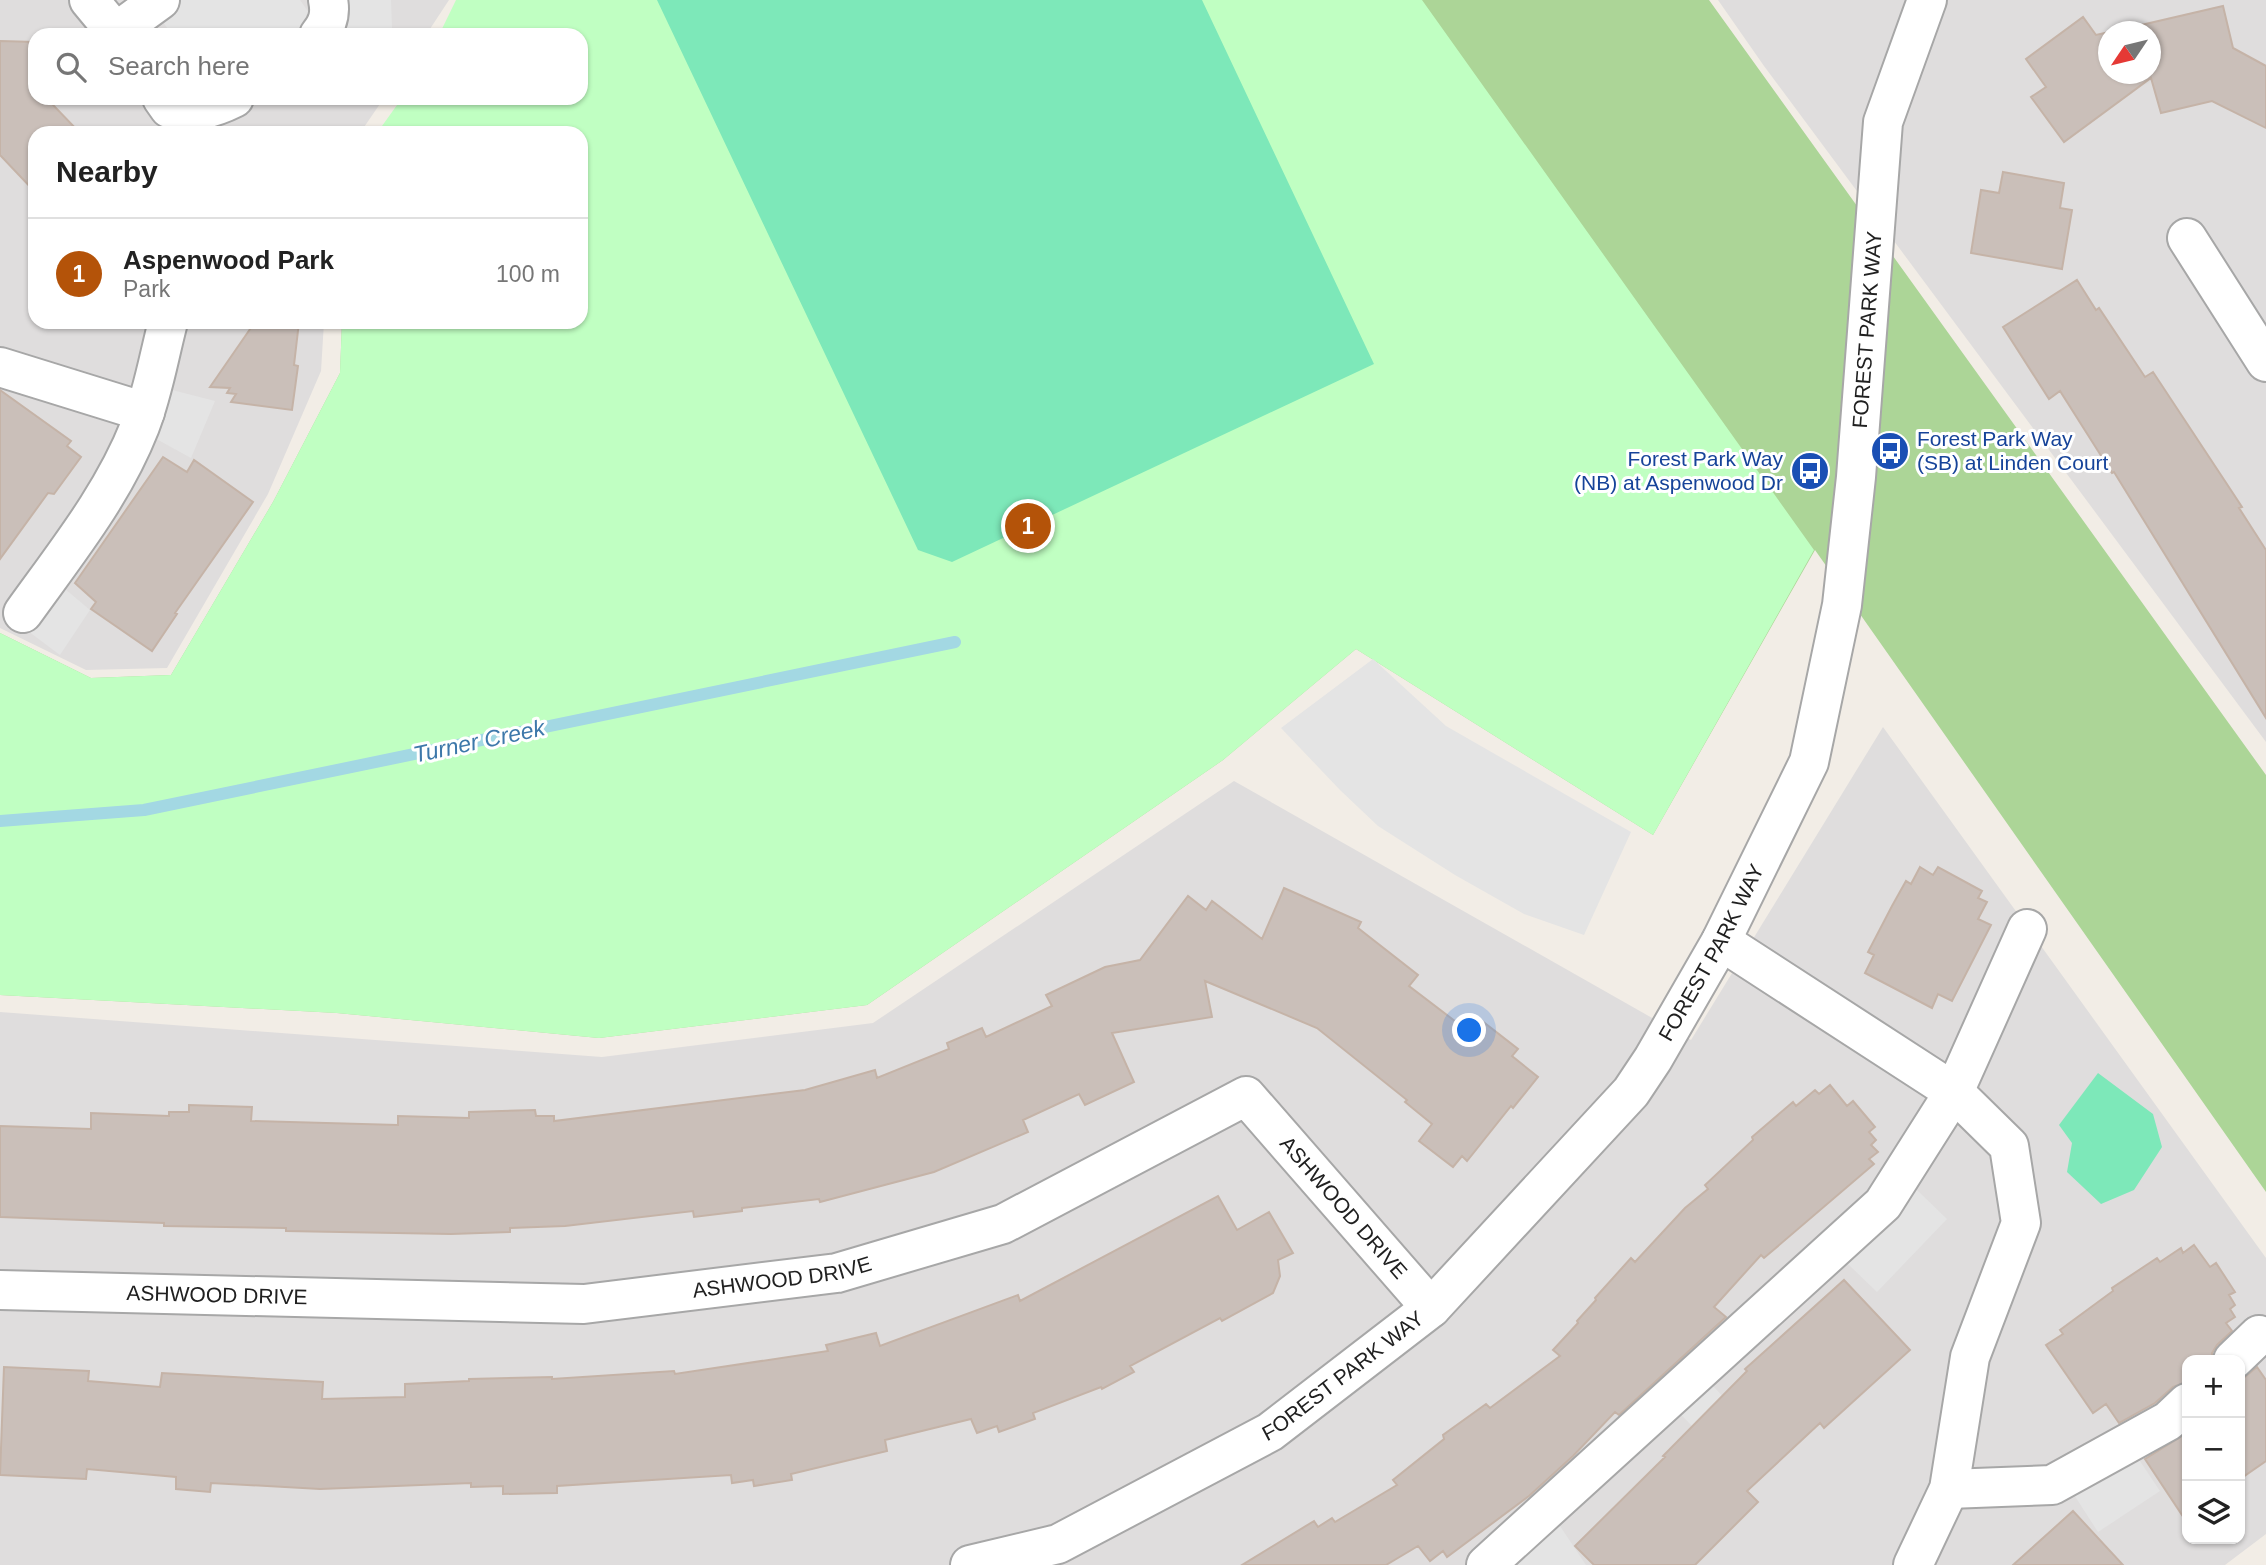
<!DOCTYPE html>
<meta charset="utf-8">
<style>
:root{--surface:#fff;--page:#f6f6f6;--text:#222;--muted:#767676;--line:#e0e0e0;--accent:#b45309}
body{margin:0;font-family:Helvetica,sans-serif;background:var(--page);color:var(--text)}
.controls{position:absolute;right:21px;bottom:21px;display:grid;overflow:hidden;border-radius:14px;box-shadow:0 2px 5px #0004}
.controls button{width:63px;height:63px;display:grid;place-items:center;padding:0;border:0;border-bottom:2px solid var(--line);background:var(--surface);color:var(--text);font:35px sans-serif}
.compass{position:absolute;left:2098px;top:21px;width:63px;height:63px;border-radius:50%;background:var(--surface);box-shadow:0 2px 5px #0004;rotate:235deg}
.you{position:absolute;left:1470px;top:1031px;width:24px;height:24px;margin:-18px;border:5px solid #fff;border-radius:50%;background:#1a73e8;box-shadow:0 0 0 10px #1a73e833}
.badge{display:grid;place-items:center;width:46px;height:46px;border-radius:50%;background:var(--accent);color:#fff;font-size:23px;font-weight:700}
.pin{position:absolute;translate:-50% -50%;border:4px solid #fff;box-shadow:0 2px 7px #0006}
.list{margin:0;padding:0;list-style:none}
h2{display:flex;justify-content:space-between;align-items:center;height:91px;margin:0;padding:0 28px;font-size:30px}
h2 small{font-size:23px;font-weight:400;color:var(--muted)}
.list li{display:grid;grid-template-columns:46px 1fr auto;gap:21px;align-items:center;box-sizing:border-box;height:112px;padding:0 28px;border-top:2px solid var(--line)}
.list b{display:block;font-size:26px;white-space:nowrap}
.list p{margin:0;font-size:23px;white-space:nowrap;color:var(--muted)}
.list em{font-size:23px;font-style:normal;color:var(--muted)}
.icon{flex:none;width:38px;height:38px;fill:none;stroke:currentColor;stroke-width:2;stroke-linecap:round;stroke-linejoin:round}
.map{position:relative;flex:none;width:2266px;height:1565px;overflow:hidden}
.search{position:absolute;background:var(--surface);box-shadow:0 2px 5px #0004;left:28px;top:28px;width:560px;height:77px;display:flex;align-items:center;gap:18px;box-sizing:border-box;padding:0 24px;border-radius:21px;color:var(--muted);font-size:26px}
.panel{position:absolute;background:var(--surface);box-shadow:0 2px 5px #0004;left:28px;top:126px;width:560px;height:203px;border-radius:21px}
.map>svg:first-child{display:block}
.residential{fill:#dfdddd;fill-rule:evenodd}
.forest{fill:#acd597}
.park{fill:#c0ffc2}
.pitch{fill:#7de8b9}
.parking{fill:#e4e4e4}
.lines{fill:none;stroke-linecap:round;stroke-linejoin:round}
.stream{stroke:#a3d8e3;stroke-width:12}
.building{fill:#cabfb9;stroke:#c5b3a7;stroke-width:2}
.minor-casing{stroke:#a7a7a7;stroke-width:42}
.minor{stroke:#fff;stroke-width:38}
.labels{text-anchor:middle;stroke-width:6;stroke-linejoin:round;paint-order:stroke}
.street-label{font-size:21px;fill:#202020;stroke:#fff}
.transit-label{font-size:21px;fill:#164399;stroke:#fff;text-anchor:start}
.water-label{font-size:23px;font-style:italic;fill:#3d78aa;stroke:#fff}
</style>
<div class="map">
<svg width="2266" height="1565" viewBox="0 0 2266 1565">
<rect width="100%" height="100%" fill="#f2ede6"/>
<!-- residential -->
<path class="residential" d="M 0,0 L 449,0 L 426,35 L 35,35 L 35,98 L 384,98 L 360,133 L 35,133 L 35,322 L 324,322 L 321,371 L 268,494 L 167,668 L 86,670 L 0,628 Z
M 1718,0 L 2266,0 L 2266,742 L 1764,66 ZM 2108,32 L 2150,32 L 2150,74 L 2108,74 Z
M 1883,727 L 2266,1258 L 2266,1534 L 2225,1565 L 0,1565 L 0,1012 L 602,1057 L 873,1023 L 1234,781 L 1691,1040 ZM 2187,1360 L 2240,1360 L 2240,1539 L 2187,1539 Z"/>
<!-- forest -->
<path class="forest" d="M 1308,0 L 1709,0 L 2266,775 L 2266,1192 L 1815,550 L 1653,835 L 1356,649 L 1223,760 L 867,1005 L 599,1038 L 337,1013 L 0,995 L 0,633 L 91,678 L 171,675 L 273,502 L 340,373 L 342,322 L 581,322 Z"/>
<!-- park -->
<path class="park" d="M 456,0 L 1422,0 L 1814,550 L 1653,835 L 1356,649 L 1223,760 L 867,1005 L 599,1038 L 337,1013 L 0,995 L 0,633 L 91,678 L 171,675 L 273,502 L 340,373 L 342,322 L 581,322 L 581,133 L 377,133 L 402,98 L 581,98 L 581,35 L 439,35 Z"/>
<!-- pitch -->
<path class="pitch" d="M 657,0 L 1202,0 L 1374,364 L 952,562 L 918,550 Z
M 2098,1073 L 2153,1114 L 2162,1147 L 2134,1190 L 2101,1204 L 2067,1172 L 2072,1143 L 2059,1125 Z"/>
<!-- parking -->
<path class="parking" d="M 162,0 L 300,0 L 322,31 L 347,0 L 391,0 L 392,28 L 390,35 L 172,35 L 152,6 Z
M 145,383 L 215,401 L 191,458 L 131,425 Z
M 46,573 L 90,610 L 60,655 L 12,619 Z
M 1373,659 L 1446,726 L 1631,832 L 1584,935 L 1524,914 L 1455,875 L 1378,826 L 1340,790 L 1281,728 Z
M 1892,1166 L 1947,1219 L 1877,1292 L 1822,1239 Z
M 1695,1367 L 1748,1423 L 1717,1452 L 1664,1397 Z
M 2121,1433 L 2160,1491 L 2098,1532 L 2060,1473 Z
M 1552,1514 L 1586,1565 L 1495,1565 Z"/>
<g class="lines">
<!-- stream -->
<path class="stream" d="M 0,821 L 144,810 L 955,642"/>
</g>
<!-- building -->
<path class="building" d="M 2223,6 L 2233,48 L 2266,66 L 2266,128 L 2212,101 L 2161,113 L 2151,78 L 2064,142 L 2031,97 L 2046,87 L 2026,59 L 2083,17 L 2096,35 L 2109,32 L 2109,74 L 2151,74 L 2151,32 L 2111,32 Z
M 0,41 L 35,42 L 35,98 L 51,98 L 56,103 L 53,105 L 80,133 L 35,133 L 35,192 L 0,155 Z
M 2003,172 L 2064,183 L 2060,208 L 2072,210 L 2062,269 L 1971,253 L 1981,190 L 1999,193 Z
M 2077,280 L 2096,310 L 2099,308 L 2145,377 L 2153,372 L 2242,507 L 2239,508 L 2266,550 L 2266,718 L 2114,472 L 2112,473 L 2060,391 L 2049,399 L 2003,327 Z
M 255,322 L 299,322 L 294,365 L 298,366 L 292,410 L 231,402 L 236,394 L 227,393 L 230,388 L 210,387 Z
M 0,390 L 71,441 L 67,446 L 81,457 L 54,494 L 48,493 L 0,559 Z
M 163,457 L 187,472 L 194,460 L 253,502 L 175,613 L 177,614 L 152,651 L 91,609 L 96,602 L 75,583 Z
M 1920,867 L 1933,875 L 1938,867 L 1982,891 L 1978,898 L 1987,902 L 1978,919 L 1991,925 L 1952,1001 L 1938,994 L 1932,1008 L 1865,973 L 1874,955 L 1868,952 L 1892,906 L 1906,881 L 1911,884 Z
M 1284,888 L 1361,922 L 1358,928 L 1418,975 L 1409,986 L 1464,1028 L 1469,1022 L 1477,1027 L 1482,1021 L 1518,1049 L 1512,1056 L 1538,1077 L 1513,1108 L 1511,1106 L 1467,1161 L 1462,1156 L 1453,1167 L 1419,1141 L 1432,1124 L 1405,1102 L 1407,1100 L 1317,1028 L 1205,981 L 1212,1017 L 1112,1033 L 1134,1082 L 1085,1105 L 1079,1094 L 1023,1120 L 1028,1132 L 934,1172 L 820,1202 L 819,1199 L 742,1208 L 742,1211 L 694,1217 L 693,1211 L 565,1226 L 510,1228 L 510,1232 L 451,1234 L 286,1231 L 286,1228 L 164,1226 L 164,1223 L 0,1217 L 0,1126 L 91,1129 L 91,1113 L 169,1116 L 169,1112 L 189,1112 L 189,1105 L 252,1107 L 251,1121 L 398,1125 L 398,1116 L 469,1118 L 469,1112 L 535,1110 L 536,1116 L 554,1116 L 554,1121 L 805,1090 L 875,1070 L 877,1078 L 949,1049 L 947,1043 L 982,1028 L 986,1037 L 1052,1006 L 1046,995 L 1105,967 L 1140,960 L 1188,896 L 1206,910 L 1212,901 L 1262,939 Z
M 1830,1085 L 1847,1106 L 1853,1101 L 1875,1127 L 1869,1132 L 1876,1140 L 1871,1145 L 1878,1152 L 1869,1159 L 1874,1164 L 1764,1258 L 1761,1255 L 1714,1307 L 1726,1317 L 1619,1415 L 1615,1412 L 1573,1456 L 1529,1496 L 1447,1557 L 1443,1551 L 1430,1561 L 1418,1546 L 1386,1565 L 1242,1565 L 1314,1521 L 1318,1527 L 1332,1518 L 1335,1522 L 1397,1485 L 1393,1480 L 1444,1439 L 1443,1435 L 1486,1404 L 1490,1408 L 1560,1356 L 1553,1350 L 1578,1323 L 1577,1321 L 1596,1300 L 1595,1298 L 1631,1258 L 1635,1262 L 1685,1208 L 1708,1189 L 1705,1185 L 1753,1140 L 1752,1137 L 1793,1102 L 1796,1106 L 1815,1090 L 1819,1094 Z
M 1218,1196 L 1237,1230 L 1269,1212 L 1293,1253 L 1278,1260 L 1280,1276 L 1273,1293 L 1222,1321 L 1220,1318 L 1130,1366 L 1134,1372 L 1102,1389 L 1101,1387 L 1033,1413 L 1035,1419 L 999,1432 L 997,1426 L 977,1433 L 971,1419 L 885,1440 L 887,1451 L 791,1474 L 792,1480 L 754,1486 L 753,1480 L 732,1483 L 731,1475 L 557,1486 L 557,1493 L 503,1494 L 503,1486 L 471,1487 L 471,1483 L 320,1489 L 211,1483 L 210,1492 L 176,1489 L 176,1477 L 87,1469 L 86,1479 L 0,1475 L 4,1367 L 89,1371 L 88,1381 L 160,1387 L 162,1373 L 323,1382 L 322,1399 L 405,1397 L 405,1384 L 469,1381 L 469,1379 L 552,1377 L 552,1379 L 674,1371 L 675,1374 L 828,1351 L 826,1345 L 876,1333 L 880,1346 L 1018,1295 L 1020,1301 Z
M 2194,1245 L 2210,1267 L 2216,1263 L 2235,1292 L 2229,1295 L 2235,1305 L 2230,1309 L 2235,1317 L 2226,1323 L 2232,1331 L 2217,1345 L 2212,1353 L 2212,1360 L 2187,1360 L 2187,1382 L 2173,1387 L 2155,1403 L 2119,1423 L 2106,1404 L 2093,1413 L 2046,1345 L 2063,1334 L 2060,1330 L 2113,1291 L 2112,1288 L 2157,1258 L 2160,1262 L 2181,1248 L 2183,1253 Z
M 1844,1280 L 1910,1350 L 1824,1428 L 1820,1423 L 1747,1491 L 1758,1502 L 1695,1565 L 1594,1565 L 1575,1546 L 1665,1457 L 1663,1456 L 1747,1371 L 1745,1369 Z
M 2257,1367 L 2266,1380 L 2266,1461 L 2240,1479 L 2240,1381 Z
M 2187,1433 L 2187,1516 L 2184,1518 L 2145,1459 Z
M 2073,1511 L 2123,1565 L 2013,1565 Z"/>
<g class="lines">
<defs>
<g id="minor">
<path d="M 89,0 L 118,35"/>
<path d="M 116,32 L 160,0"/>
<path d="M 319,35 C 328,24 331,14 328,0"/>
<path d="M 162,98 L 169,108 C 193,114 212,109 234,98"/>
<path d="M 2187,238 L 2266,362"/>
<path d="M 0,367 L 145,412"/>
<path d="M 23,613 C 66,553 113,495 140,426 C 153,393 159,356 168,322"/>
<path d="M 1721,941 L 1954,1092 L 2009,1146 L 2021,1223 L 1970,1357 L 1949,1489 L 1913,1565"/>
<path id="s1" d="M 0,1290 L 584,1304 L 837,1273 L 1003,1224 L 1246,1096 L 1431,1308"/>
<path d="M 2233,1360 L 2259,1335"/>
<path d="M 1949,1489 L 2052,1485 L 2168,1421 L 2187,1403"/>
<path id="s2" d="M 970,1565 L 1058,1544 L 1270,1432 L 1431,1308 L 1631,1092 L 1653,1059 L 1721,941 L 1809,762 L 1842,605 L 1856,477 L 1883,122 L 1927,0"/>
<path d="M 1486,1565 L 1883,1204 L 1954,1092 L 2027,929"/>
</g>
</defs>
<!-- minor casing -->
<use href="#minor" class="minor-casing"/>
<!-- minor -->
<use href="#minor" class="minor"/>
</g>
<!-- icons -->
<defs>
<symbol id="bus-disc" viewBox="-11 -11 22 22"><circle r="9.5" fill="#1a4fb4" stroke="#fff"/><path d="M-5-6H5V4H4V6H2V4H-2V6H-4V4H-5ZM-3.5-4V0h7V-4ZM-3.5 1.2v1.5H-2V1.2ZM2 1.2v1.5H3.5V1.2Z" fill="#fff"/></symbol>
</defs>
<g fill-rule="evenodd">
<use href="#bus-disc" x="1868" y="429" width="44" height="44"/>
<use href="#bus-disc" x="1788" y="449" width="44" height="44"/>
</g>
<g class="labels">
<!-- street labels -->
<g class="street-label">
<text dy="7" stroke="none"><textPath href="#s2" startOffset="1640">FOREST PARK WAY</textPath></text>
<text dy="7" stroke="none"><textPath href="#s2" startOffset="989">FOREST PARK WAY</textPath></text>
<text dy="7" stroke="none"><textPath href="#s1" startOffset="1435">ASHWOOD DRIVE</textPath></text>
<text dy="7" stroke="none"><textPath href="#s1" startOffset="784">ASHWOOD DRIVE</textPath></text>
<text dy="7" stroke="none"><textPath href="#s1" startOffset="217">ASHWOOD DRIVE</textPath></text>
<text dy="7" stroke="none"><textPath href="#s2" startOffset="422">FOREST PARK WAY</textPath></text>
</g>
<!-- transit labels -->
<g class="transit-label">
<text x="1917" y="446">Forest Park Way<tspan x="1917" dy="24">(SB) at Linden Court</tspan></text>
<text x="1783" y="466" text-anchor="end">Forest Park Way<tspan x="1783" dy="24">(NB) at Aspenwood Dr</tspan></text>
</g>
<!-- water labels -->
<g class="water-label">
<text transform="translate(479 741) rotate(-12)" y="8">Turner Creek</text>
</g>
</g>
</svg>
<div class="controls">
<button>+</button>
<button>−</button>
<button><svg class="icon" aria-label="layers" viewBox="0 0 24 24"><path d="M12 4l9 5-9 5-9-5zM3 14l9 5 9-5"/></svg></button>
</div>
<svg class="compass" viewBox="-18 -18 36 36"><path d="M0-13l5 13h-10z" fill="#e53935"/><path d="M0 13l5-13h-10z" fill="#767676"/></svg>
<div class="you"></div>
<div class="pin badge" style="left:1028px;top:526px">1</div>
<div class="search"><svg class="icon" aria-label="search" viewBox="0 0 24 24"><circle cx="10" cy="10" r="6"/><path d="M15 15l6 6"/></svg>Search here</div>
<section class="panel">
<h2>Nearby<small></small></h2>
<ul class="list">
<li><span class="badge">1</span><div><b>Aspenwood Park</b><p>Park</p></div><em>100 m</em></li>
</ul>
</section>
</div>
